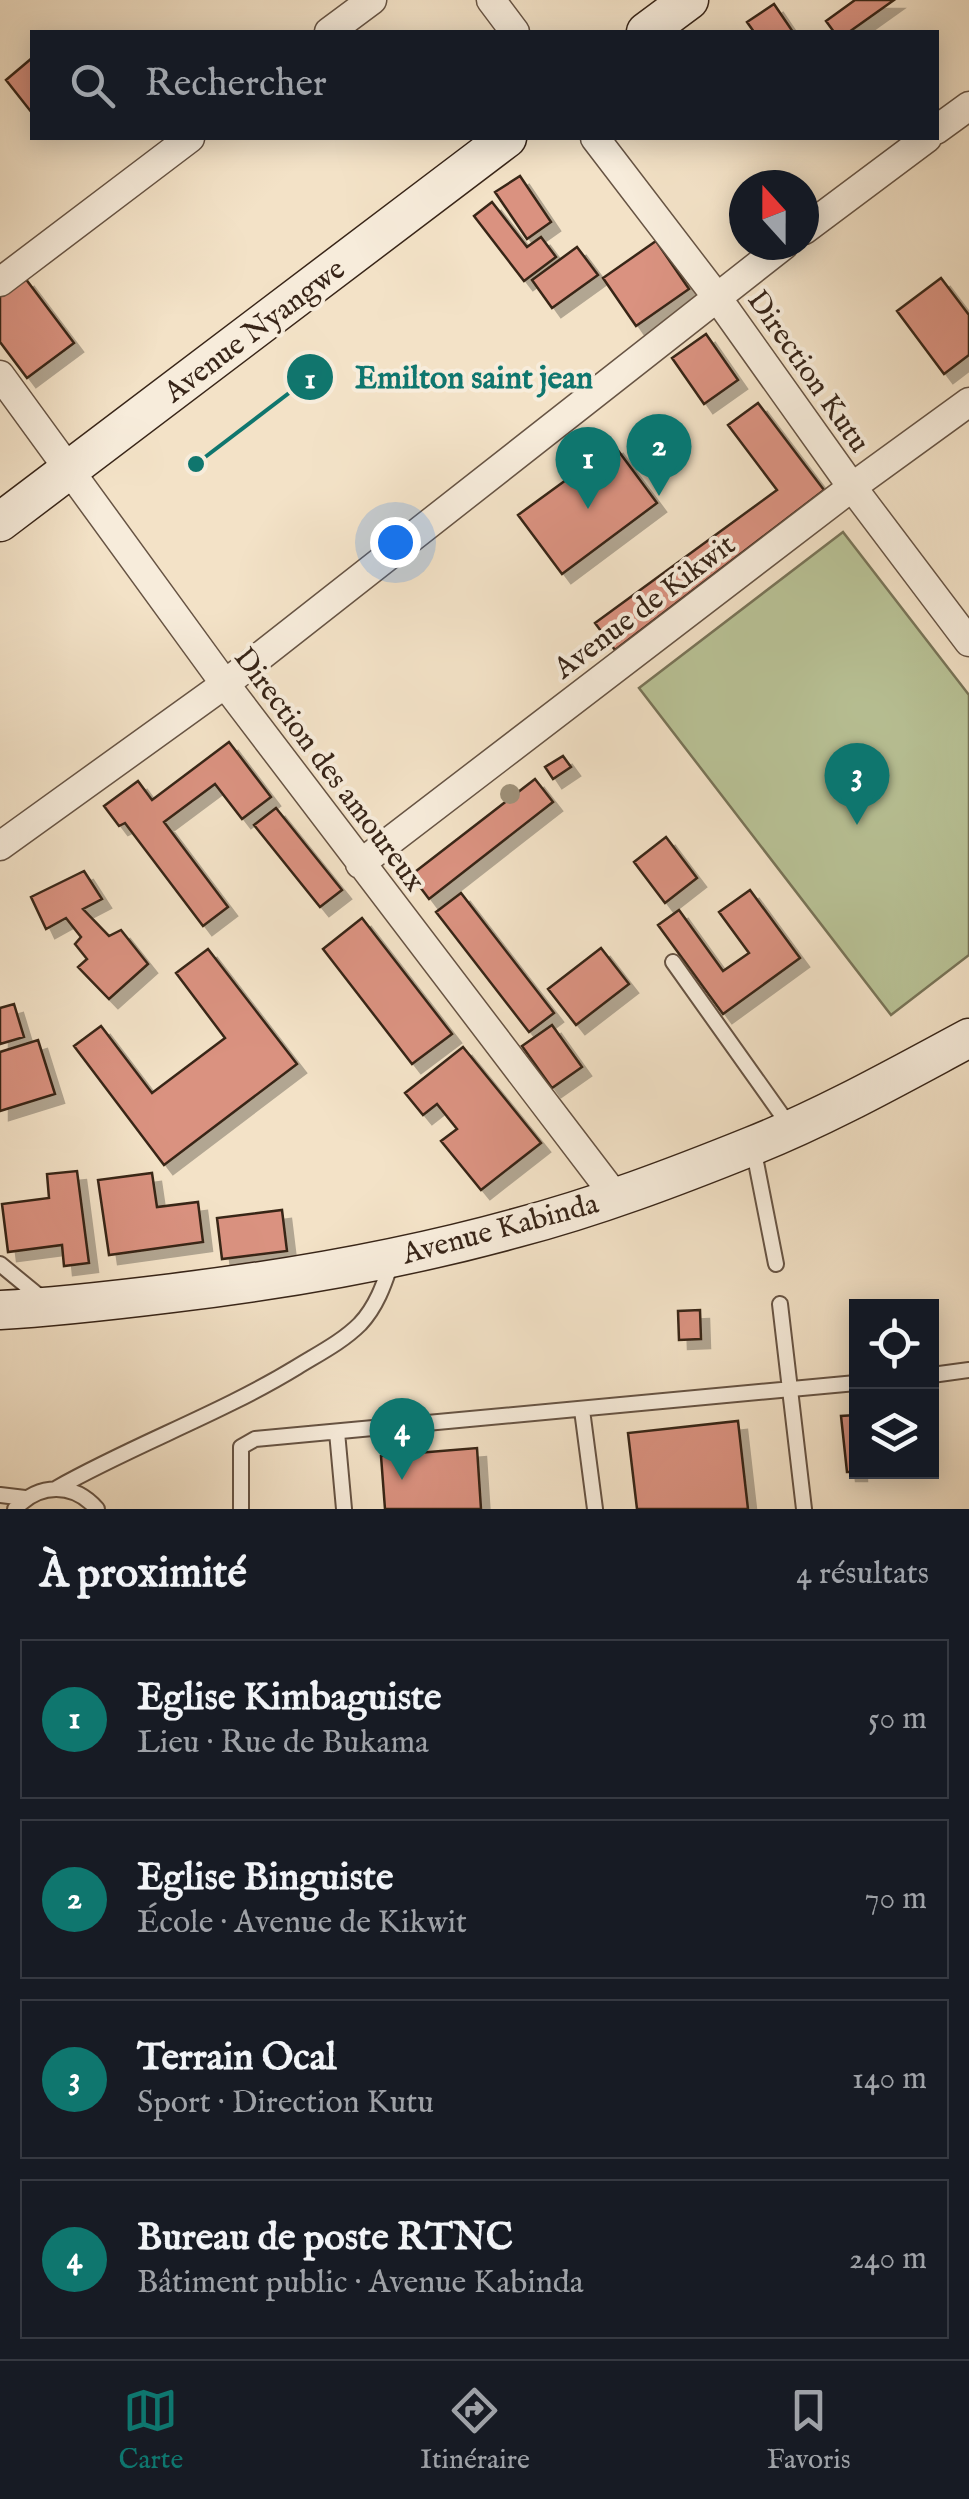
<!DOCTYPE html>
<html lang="fr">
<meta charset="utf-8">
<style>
:root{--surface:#171b24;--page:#242831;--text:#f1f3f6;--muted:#9ea1a6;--line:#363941;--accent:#0f766e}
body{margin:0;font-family:"IM FELL English",serif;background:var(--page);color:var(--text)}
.controls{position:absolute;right:30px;bottom:30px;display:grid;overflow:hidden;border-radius:0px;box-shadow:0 5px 25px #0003}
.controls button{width:90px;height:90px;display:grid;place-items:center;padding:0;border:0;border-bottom:2px solid var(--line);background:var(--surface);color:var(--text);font:50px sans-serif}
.compass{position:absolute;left:729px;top:170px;width:90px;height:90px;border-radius:50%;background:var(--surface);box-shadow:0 5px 25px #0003;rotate:339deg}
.you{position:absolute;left:395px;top:542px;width:35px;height:35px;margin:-25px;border:8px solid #fff;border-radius:50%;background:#1a73e8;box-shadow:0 0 0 15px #1a73e833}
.badge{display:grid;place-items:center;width:65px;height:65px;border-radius:50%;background:var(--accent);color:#fff;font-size:32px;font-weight:700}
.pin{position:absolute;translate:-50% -82px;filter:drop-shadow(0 2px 5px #0008)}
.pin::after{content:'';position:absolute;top:52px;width:35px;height:30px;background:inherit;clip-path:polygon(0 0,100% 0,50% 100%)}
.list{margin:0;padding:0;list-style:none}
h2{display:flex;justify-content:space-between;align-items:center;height:130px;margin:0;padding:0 40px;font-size:42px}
h2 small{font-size:32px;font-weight:400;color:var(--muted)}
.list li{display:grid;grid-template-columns:65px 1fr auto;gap:30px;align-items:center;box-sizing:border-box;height:160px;margin:0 20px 20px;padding:0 20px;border:2px solid var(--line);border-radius:0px}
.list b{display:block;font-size:38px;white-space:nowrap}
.list p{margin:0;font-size:32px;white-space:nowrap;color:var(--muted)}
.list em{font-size:32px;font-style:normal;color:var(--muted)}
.icon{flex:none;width:55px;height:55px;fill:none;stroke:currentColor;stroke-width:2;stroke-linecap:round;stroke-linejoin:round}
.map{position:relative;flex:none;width:969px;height:1509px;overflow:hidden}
.search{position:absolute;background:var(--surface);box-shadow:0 5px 25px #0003;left:30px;right:30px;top:30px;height:110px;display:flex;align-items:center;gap:25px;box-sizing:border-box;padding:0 35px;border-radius:0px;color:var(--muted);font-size:38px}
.sheet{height:850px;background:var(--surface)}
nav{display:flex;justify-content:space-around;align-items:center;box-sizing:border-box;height:140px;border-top:2px solid var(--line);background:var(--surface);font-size:28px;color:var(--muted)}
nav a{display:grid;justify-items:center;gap:5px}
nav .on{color:var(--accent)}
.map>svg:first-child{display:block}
.green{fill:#b9c397;stroke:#787458;stroke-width:2.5}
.building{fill:#da9280;stroke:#382518;stroke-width:2.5;filter:url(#shadow)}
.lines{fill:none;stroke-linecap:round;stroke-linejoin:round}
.lane-casing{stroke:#675444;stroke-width:18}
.street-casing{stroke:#675444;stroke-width:31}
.secondary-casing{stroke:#382518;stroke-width:41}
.lane{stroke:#f7ecdb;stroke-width:14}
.street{stroke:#f7ecdb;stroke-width:28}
.secondary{stroke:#f7ecdb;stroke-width:38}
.tree{fill:#9e9078}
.labels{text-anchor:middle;stroke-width:8;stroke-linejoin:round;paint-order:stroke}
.street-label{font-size:30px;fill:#382518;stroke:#f7ecdb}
.leader{fill:none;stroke:#0f766e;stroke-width:4}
.callout-dot{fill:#0f766e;stroke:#f7ecdb;stroke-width:4}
.mark-label{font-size:30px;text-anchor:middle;font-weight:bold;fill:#fff}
.callout-label{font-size:32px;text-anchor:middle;font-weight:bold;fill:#0f766e;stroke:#f7ecdb;stroke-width:8;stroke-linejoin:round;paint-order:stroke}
</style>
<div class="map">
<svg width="969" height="1509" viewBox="0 0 969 1509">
<defs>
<filter id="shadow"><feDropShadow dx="9" dy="9" stdDeviation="0" flood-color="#0004"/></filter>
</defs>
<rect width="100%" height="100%" fill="#f3e2c7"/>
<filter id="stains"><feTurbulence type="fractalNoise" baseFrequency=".002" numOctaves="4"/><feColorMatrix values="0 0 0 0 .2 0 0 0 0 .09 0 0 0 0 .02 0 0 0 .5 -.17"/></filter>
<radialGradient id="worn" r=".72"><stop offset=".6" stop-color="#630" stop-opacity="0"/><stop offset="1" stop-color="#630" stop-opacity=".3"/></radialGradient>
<!-- green -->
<path class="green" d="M 843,532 L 969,695 L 969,955 L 891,1015 L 639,688 Z"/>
<!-- building -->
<path class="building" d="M 855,0 L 894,0 L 849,32 L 834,32 L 826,21 Z
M 774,4 L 793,32 L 754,32 L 747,22 Z
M 32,58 L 32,113 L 6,80 Z
M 520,176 L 551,222 L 527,239 L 495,192 Z
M 492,202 L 527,247 L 541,237 L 556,257 L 524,281 L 474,216 Z
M 656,241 L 689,289 L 636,326 L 603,278 Z
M 577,247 L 598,275 L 552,308 L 532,280 Z
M 25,278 L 74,343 L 27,378 L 0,342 L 0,296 Z
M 941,278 L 969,315 L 969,355 L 944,374 L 897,311 Z
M 706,334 L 738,380 L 704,404 L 672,358 Z
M 758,403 L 824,490 L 615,650 L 595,623 L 777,490 L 728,425 Z
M 614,445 L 657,503 L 562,574 L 518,515 Z
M 229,742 L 271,797 L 242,819 L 215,784 L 164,822 L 228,907 L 203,926 L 125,823 L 119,826 L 104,806 L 138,781 L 152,800 Z
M 563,756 L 571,767 L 553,779 L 545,767 Z
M 535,779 L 553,802 L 429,899 L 411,875 Z
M 276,808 L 342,890 L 320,907 L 254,825 Z
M 666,837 L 697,878 L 665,903 L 634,862 Z
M 84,871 L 102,899 L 83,909 L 109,936 L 121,930 L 148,964 L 109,999 L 78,967 L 87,959 L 75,944 L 81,937 L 66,918 L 46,929 L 31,897 Z
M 750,890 L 800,958 L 723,1014 L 658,925 L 679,910 L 723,971 L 749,953 L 719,912 Z
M 461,893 L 554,1013 L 529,1032 L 436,912 Z
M 362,918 L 452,1034 L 412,1064 L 323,949 Z
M 601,948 L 629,984 L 576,1025 L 548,989 Z
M 208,949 L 297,1064 L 164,1165 L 74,1046 L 101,1026 L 152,1093 L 225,1038 L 176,973 Z
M 14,1004 L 24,1037 L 0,1044 L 0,1008 Z
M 552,1025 L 582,1067 L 552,1088 L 522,1046 Z
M 38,1040 L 55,1094 L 0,1111 L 0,1052 Z
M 463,1047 L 541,1143 L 481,1190 L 441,1141 L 457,1129 L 437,1104 L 423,1115 L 405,1093 Z
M 77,1171 L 89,1263 L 64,1266 L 62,1245 L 8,1252 L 2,1204 L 49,1198 L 47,1174 Z
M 152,1173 L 157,1207 L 198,1202 L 203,1242 L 109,1255 L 98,1180 Z
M 282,1210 L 287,1251 L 222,1259 L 217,1218 Z
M 700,1310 L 701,1339 L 679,1340 L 678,1311 Z
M 856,1415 L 858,1472 L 847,1472 L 841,1416 Z
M 738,1421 L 748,1509 L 637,1509 L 628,1433 Z
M 477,1448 L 481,1509 L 385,1509 L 381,1456 Z"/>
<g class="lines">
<defs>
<path id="lane" d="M 673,962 L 791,1128
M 753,1147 L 776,1264
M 0,1264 L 45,1301
M 780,1304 L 804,1509
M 932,1375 L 969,1370
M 582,1410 L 595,1509
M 337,1432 L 344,1509
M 57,1488 C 135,1444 220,1414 297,1367 C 318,1354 342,1342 360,1324 C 376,1307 384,1285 391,1263
M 0,1495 L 25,1498
M 15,1509 C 39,1483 73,1482 97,1509
M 241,1509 L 241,1447 L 255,1439 L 856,1383"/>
<path id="street" d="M 491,0 L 515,32
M 329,32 L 372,0
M 936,130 L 969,106
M 595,138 L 716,296 L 852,487 L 969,642
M 804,230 L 927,138
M 0,282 L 190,138
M 0,375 L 225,684 L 615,1196
M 0,846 L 225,684 L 784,245
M 360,864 L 852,487 L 969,402"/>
<path id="secondary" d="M 646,32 L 689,0
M 0,522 L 507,138
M 0,1310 C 58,1307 116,1300 173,1293 C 289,1279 404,1259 516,1228 C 596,1207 675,1177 752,1146 C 827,1116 898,1076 969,1038"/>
</defs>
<!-- lane casing -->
<use href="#lane" class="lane-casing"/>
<!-- street casing -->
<use href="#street" class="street-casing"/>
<!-- secondary casing -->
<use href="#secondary" class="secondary-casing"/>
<!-- lane -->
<use href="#lane" class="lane"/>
<!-- street -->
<use href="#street" class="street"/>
<!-- secondary -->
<use href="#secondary" class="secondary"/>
</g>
<!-- trees -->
<circle class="tree" cx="510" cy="794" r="10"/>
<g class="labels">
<!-- street labels -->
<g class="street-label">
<text transform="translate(254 330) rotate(-37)" y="10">Avenue Nyangwe</text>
<text transform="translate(809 371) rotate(55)" y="10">Direction Kutu</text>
<text transform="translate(644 606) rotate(-37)" y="10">Avenue de Kikwit</text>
<text transform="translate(330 769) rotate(53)" y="10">Direction des amoureux</text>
<text transform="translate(500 1228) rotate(-15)" y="10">Avenue Kabinda</text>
</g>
</g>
<!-- callouts -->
<path class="leader" d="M196 464L310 377"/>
<g class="callout-dot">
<circle cx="196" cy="464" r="10"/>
<circle cx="310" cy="377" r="25"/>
</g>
<g class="mark-label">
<text x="310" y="388">1</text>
</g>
<g class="callout-label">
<text x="474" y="388">Emilton saint jean</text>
</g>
<rect width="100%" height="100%" filter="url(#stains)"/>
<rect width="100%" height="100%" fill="url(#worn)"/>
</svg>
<div class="controls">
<button><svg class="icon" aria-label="locate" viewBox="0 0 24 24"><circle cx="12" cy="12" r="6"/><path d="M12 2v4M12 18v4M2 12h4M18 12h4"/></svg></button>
<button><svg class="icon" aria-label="layers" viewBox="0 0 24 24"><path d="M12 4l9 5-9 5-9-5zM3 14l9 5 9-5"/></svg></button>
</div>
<svg class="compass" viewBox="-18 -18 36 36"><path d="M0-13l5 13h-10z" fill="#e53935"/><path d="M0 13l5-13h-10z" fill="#9ea1a6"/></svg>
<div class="you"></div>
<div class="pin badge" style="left:588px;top:509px">1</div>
<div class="pin badge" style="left:659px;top:496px">2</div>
<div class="pin badge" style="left:857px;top:825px">3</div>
<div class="pin badge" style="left:402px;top:1480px">4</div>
<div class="search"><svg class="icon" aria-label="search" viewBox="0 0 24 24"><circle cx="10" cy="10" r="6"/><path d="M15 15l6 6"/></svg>Rechercher</div>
</div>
<section class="sheet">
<h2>À proximité<small>4 résultats</small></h2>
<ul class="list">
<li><span class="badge">1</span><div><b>Eglise Kimbaguiste</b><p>Lieu · Rue de Bukama</p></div><em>50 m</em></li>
<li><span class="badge">2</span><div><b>Eglise Binguiste</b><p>École · Avenue de Kikwit</p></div><em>70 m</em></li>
<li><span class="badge">3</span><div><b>Terrain Ocal</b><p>Sport · Direction Kutu</p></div><em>140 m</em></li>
<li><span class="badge">4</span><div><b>Bureau de poste RTNC</b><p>Bâtiment public · Avenue Kabinda</p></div><em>240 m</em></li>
</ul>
</section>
<nav>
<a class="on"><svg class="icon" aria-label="map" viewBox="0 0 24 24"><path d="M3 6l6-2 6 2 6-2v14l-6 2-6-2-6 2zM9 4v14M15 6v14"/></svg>Carte</a>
<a><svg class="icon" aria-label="directions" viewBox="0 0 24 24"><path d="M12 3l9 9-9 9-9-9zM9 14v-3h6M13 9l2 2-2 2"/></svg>Itinéraire</a>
<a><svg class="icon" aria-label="saved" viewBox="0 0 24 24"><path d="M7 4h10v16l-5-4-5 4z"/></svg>Favoris</a>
</nav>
